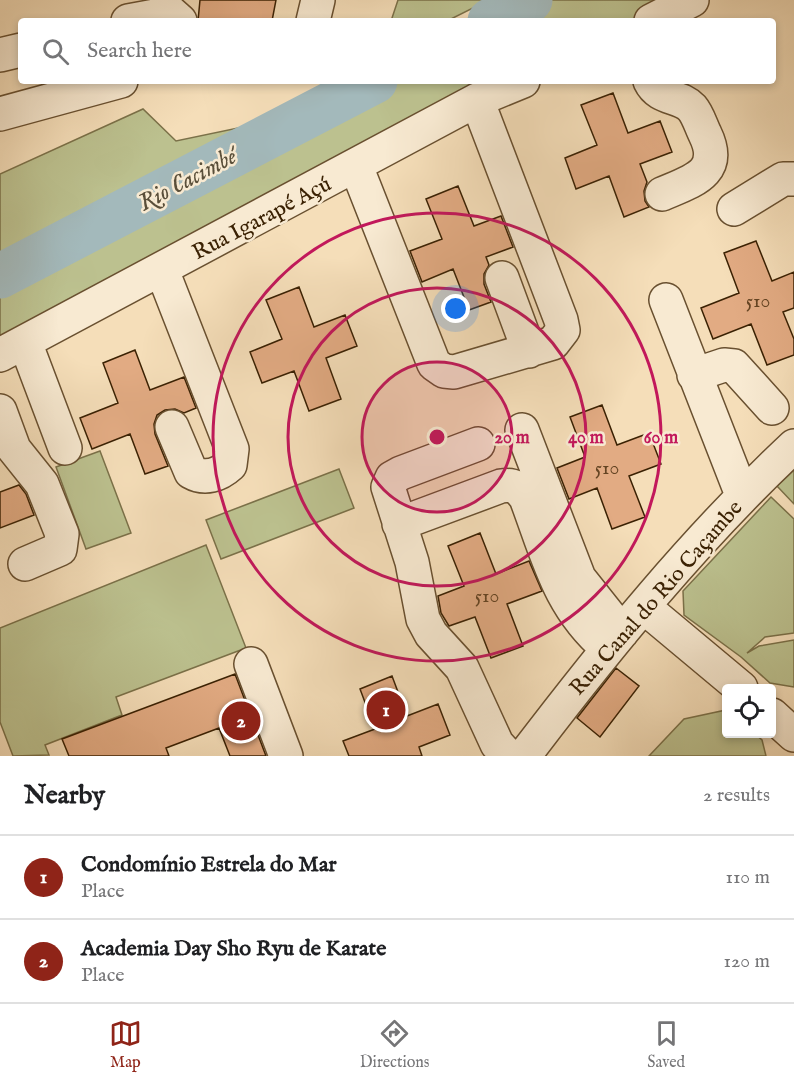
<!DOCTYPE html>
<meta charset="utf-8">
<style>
:root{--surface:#fff;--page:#f2f2f2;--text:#202124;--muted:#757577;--line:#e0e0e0;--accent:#8f2418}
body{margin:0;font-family:"IM FELL English",serif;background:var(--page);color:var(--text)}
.controls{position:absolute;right:18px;bottom:18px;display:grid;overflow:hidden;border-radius:6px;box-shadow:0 3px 9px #0003}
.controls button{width:54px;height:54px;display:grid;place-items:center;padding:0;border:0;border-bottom:2px solid var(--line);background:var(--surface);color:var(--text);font:30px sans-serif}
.you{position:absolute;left:456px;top:309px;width:21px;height:21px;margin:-15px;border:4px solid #fff;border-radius:50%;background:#1a73e8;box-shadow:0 0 0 9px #1a73e833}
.badge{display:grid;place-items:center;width:39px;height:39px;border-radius:50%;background:var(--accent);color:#fff;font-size:20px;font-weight:700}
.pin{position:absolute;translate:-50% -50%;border:3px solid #fff;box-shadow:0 2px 6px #0006}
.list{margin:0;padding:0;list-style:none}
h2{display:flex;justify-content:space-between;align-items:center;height:78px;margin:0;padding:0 24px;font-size:26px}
h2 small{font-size:20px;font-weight:400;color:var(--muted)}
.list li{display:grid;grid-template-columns:39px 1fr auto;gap:18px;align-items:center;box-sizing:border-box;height:84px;padding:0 24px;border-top:2px solid var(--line)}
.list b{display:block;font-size:22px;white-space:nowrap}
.list p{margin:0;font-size:20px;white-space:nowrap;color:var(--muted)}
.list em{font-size:20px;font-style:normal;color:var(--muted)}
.icon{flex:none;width:33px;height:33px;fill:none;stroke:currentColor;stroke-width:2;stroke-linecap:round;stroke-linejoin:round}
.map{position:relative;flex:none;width:794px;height:756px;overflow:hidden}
.search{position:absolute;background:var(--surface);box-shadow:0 3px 9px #0003;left:18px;right:18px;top:18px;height:66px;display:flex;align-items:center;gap:15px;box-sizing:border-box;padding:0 21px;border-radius:6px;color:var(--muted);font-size:22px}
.sheet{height:246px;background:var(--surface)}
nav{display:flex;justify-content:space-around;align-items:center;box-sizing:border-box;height:84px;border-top:2px solid var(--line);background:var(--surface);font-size:16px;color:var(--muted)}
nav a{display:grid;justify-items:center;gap:3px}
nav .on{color:var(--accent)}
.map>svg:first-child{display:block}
.green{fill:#bcc18f;stroke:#7b7149;stroke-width:1.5}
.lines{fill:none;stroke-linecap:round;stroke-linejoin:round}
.river{stroke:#a3b9bb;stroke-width:45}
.building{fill:#e2ab83;stroke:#3a2103;stroke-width:1.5}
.minor-casing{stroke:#695030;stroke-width:36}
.minor{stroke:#f8ead2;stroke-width:33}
.ring{fill:none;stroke:#c2185b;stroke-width:3}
.labels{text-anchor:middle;stroke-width:5;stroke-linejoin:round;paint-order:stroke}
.number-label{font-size:20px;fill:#644423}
.street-label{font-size:22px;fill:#3a2103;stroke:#f8ead2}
.water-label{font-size:24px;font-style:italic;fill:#5a4f3a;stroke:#f8ead2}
.centre{fill:#c2185b;stroke:#f8ead2;stroke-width:3}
.ring-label{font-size:18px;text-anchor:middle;font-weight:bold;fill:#c2185b;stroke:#f8ead2;stroke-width:5;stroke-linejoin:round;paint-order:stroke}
</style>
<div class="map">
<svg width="794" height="756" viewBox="0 0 794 756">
<rect width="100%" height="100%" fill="#f5deb9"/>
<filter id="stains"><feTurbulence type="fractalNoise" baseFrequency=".00333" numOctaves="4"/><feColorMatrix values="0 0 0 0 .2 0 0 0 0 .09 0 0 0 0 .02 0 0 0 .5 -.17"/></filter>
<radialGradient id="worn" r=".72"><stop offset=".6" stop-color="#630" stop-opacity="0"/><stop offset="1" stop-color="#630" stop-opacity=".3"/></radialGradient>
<!-- green -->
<path class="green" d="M 398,0 L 482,0 L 481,4 L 447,21 L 391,21 Z
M 498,0 L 679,0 L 640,21 L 469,21 L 497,6 Z
M 356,81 L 531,81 L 0,355 L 0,174 L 143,109 L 176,141 L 286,118 Z
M 100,451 L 131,533 L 86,549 L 56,467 Z
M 339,469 L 354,508 L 221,559 L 206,520 Z
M 794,470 L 794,504 L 777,486 Z
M 771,497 L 794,519 L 794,633 L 765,637 L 747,653 L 759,646 L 794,640 L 794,687 L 770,683 L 741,657 L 684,615 L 683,591 Z
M 206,545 L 246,648 L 116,697 L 122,715 L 45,745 L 49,755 L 13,756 L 0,722 L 0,628 Z
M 726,710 L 726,734 L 755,734 L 762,740 L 766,756 L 649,756 L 684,719 Z"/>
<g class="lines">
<!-- river -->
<path class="river" d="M 490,21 L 530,0
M 0,276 L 375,81"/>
</g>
<!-- building -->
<path class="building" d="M 200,0 L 276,0 L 272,21 L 198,21 Z
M 613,93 L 628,133 L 660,121 L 672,152 L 640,164 L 647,182 L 644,191 L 645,201 L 649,207 L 624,217 L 609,176 L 576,189 L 565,158 L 597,145 L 581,105 Z
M 458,186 L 474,226 L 501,216 L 513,247 L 486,257 L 489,265 L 484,274 L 484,284 L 491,302 L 469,310 L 453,269 L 422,282 L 410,251 L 442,239 L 426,199 Z
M 756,241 L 772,281 L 794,272 L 794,308 L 783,312 L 794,339 L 794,355 L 767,365 L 751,324 L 713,339 L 701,308 L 739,293 L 724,253 Z
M 299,287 L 314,327 L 345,315 L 357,346 L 326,358 L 341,399 L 309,411 L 294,371 L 262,383 L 250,352 L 282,339 L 266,300 Z
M 135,350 L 150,390 L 184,377 L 196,408 L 184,413 L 175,409 L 165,410 L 157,415 L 154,424 L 155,434 L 168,466 L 145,474 L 130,434 L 92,449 L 80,418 L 118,403 L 103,363 Z
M 602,405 L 617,445 L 649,433 L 661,464 L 629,476 L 645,517 L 612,529 L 597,488 L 569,499 L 557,468 L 585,457 L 570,417 Z
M 19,485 L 26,494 L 34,515 L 0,528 L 0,492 Z
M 480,533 L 496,574 L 529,561 L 542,591 L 507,604 L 523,646 L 491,658 L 475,617 L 449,626 L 441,613 L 438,596 L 464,586 L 448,546 Z
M 616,668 L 639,686 L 600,737 L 577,718 Z
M 235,674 L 266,756 L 230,756 L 219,728 L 166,748 L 169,756 L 69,756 L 62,739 Z
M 392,676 L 407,716 L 438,704 L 450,735 L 419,747 L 422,756 L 349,756 L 343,741 L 375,729 L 360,689 Z"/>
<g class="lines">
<defs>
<path id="minor" d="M 128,21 L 171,13 L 180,21
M 313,21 L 318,0
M 651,21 L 692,0
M 0,55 L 21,50
M 650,81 C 659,100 680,95 692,108 C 698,115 701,126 705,134 C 724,173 692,181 662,194
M 0,114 L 121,81
M 356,166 L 434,364 L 444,371 L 454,372 L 553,343 L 563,330 L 561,320 L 477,100
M 734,209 L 783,179 L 794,179
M 162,270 L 232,449 L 230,465 C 219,475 205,480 191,472 L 172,427
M 502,278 L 529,351
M 666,300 L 742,495
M 25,342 L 65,448
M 0,355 L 477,100 L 523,81
M 694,375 L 724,365 L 734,366 L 772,408
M 0,411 L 14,449 L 42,484 L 62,534 L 60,549 L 25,564
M 522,430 L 579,578 L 622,632
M 478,444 L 401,473 L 392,478 L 388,487 L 412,562 L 423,619 L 431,634 L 462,668 L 497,744 L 508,756
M 399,524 L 501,486 C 514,484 519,488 526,498 C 548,556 558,606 607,648
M 644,607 L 741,688
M 251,664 L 286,756
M 772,715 L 794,735
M 524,756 C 607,647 694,540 794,446"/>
</defs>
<!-- minor casing -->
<use href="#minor" class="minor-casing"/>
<!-- minor -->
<use href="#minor" class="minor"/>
</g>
<!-- distance rings -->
<circle cx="437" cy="437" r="75" fill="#c2185b" fill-opacity=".12"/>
<g class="ring">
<circle cx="437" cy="437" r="75"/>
<circle cx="437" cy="437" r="149"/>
<circle cx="437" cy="437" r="224"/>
</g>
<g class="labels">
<!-- number labels -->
<g class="number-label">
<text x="758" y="307">510</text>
<text x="607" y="474">510</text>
<text x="487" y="602">510</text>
</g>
<!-- street labels -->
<g class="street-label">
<text transform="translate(261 217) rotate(-28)" y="8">Rua Igarapé Açú</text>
<text transform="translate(655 597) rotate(-49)" y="8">Rua Canal do Rio Caçambe</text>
</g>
<!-- water labels -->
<g class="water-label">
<text transform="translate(187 179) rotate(-28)" y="8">Rio Cacimbé</text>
</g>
</g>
<circle cx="437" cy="437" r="9" class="centre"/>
<g class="ring-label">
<text x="512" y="443">20 m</text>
<text x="586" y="443">40 m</text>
<text x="661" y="443">60 m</text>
</g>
<rect width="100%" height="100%" filter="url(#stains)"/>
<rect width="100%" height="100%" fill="url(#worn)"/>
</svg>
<div class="controls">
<button><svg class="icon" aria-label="locate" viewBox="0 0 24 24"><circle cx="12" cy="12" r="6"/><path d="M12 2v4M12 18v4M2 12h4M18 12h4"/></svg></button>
</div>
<div class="you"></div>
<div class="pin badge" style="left:386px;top:710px">1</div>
<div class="pin badge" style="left:241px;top:721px">2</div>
<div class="search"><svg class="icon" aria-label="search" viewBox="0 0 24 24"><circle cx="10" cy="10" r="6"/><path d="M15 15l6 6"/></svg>Search here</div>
</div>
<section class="sheet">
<h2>Nearby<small>2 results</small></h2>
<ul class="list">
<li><span class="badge">1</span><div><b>Condomínio Estrela do Mar</b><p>Place</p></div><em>110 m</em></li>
<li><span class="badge">2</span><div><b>Academia Day Sho Ryu de Karate</b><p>Place</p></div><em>120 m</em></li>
</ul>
</section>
<nav>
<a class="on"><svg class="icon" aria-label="map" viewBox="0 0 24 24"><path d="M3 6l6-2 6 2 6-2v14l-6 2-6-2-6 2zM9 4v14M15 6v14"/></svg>Map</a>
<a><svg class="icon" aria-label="directions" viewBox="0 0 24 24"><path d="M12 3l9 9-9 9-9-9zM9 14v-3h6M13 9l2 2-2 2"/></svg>Directions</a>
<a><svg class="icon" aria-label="saved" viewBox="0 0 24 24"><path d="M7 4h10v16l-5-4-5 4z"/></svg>Saved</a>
</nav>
